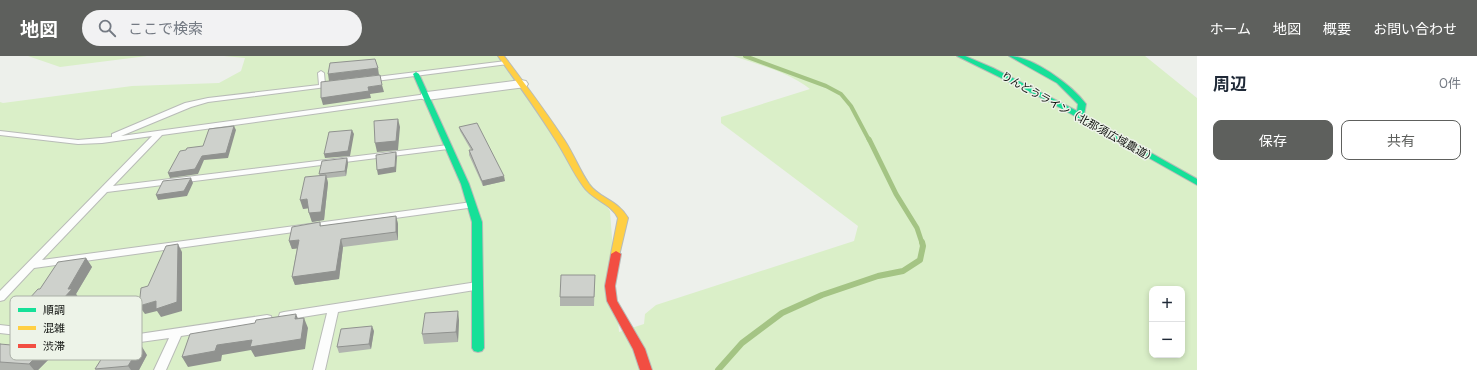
<!DOCTYPE html>
<html lang="ja">
<meta charset="utf-8">
<style>
:root{--surface:#fff;--page:#f2f2f3;--text:#1f2937;--muted:#747a83;--line:#e0e1e3;--accent:#5e605d}
body{margin:0;font-family:"DM Sans","Noto Sans JP",sans-serif;background:var(--page);color:var(--text)}
.controls{position:absolute;right:12px;bottom:12px;display:grid;overflow:hidden;border-radius:8px;box-shadow:0 2px 6px #0003}
.controls button{width:36px;height:36px;display:grid;place-items:center;padding:0;border:0;border-bottom:1px solid var(--line);background:var(--surface);color:var(--text);font:20px sans-serif}
.list{margin:0;padding:0;list-style:none}
h2{display:flex;justify-content:space-between;align-items:center;height:52px;margin:0;padding:0 16px;font-size:17px}
h2 small{font-size:13px;font-weight:400;color:var(--muted)}
.actions{display:flex;gap:8px;padding:12px 16px}
.actions a{flex:1;padding:9px 0;border:1px solid var(--accent);border-radius:8px;text-align:center;font-size:14px;color:var(--accent)}
.actions .main{background:var(--accent);color:#fff}
.icon{flex:none;width:22px;height:22px;fill:none;stroke:currentColor;stroke-width:2;stroke-linecap:round;stroke-linejoin:round}
.map{position:relative;flex:none;width:1197px;height:314px;overflow:hidden}
header{display:flex;align-items:center;gap:24px;box-sizing:border-box;height:56px;padding:0 20px;background:var(--accent);color:#fff}
header strong{font-size:19px}
nav{display:flex;gap:22px;margin-inline-start:auto;font-size:14px}
.search{width:280px;height:36px;background:var(--page);display:flex;align-items:center;gap:10px;box-sizing:border-box;padding:0 14px;border-radius:22px;color:var(--muted);font-size:15px}
main{display:flex}
aside{flex:1;background:var(--surface)}
.map>svg:first-child{display:block}
.green{fill:#daefc8;fill-rule:evenodd}
.lines{fill:none;stroke-linecap:round;stroke-linejoin:round}
.stream-far2{stroke:#a4c484;stroke-width:4}
.stream-far1{stroke:#a4c484;stroke-width:5}
.stream{stroke:#a4c484;stroke-width:6}
.lane-casing{stroke:#b8bbb7;stroke-width:2}
.street-casing{stroke:#b8bbb7;stroke-width:2}
.fast-casing{stroke:#b8bbb7;stroke-width:2}
.slow-casing{stroke:#b8bbb7;stroke-width:2}
.jam-casing{stroke:#b8bbb7;stroke-width:2}
.lane{fill:#fcfdfc;fill-rule:evenodd}
.street{fill:#fcfdfc;fill-rule:evenodd}
.fast{fill:#16e098;fill-rule:evenodd}
.slow{fill:#ffcf43;fill-rule:evenodd}
.jam{fill:#f24e42;fill-rule:evenodd}
.wall{fill:#b1b4af}
.shaded-wall{fill:#90928f}
.building{fill:#ced1cc;stroke:#90928f}
.labels{text-anchor:middle;stroke-width:3;stroke-linejoin:round;paint-order:stroke}
.street-label{font-size:11px;fill:#111310;stroke:#edf3e8}
.key{fill:#edf3e8;stroke:#abb0a7;stroke-width:1}
.key-label{font-size:11px;fill:#111310}
</style>
<header>
<strong>地図</strong>
<div class="search"><svg class="icon" aria-label="search" viewBox="0 0 24 24"><circle cx="10" cy="10" r="6"/><path d="M15 15l6 6"/></svg>ここで検索</div>
<nav><a>ホーム</a><a>地図</a><a>概要</a><a>お問い合わせ</a></nav>
</header>
<main>
<div class="map">
<svg width="1197" height="314" viewBox="0 0 1197 314">
<rect width="100%" height="100%" fill="#edf0eb"/>
<!-- green -->
<path class="green" d="M 28,0 L 147,0 L 60,11 Z
M 224,0 L 499,0 L 610,155 L 619,276 L 644,268 L 645,258 L 656,249 L 854,185 L 858,170 L 721,67 L 721,61 L 810,33 C 788,16 759,9 733,0 L 1145,0 L 1197,42 L 1197,314 L 0,314 L 0,46 L 3,47 L 132,30 L 219,27 L 241,15 L 245,2 ZM 1152,233 L 1182,233 L 1182,299 L 1152,299 Z"/>
<g class="lines">
<!-- stream-far2 -->
<path class="stream-far2" d="M 745,0 L 826,30 L 841,38 L 851,50 L 869,84"/>
<!-- stream-far1 -->
<path class="stream-far1" d="M 869,83 L 896,138 L 917,172 L 922,187"/>
<!-- stream -->
<path class="stream" d="M 718,314 L 742,287 L 782,257 L 822,239 L 878,220 L 903,215 L 920,204 L 923,190 L 922,186"/>
<defs>
<path id="lane" d="M 506,5 L 508,6 L 508,8 L 368,26 L 365,24 L 368,22 Z
M 321,15 L 324,17 L 325,28 L 334,28 L 334,30 L 208,46 L 191,51 L 121,80 L 427,38 L 430,40 L 427,42 L 162,79 L 113,130 L 448,89 L 452,91 L 448,93 L 107,136 L 42,204 L 472,146 L 476,149 L 475,151 L 34,212 L 4,244 L 0,245 L 0,235 L 152,80 L 102,87 L 78,88 L 0,79 L 0,75 L 78,84 L 112,81 L 112,78 L 185,47 L 208,42 L 319,29 L 318,17 Z
M 477,226 L 481,227 L 482,230 L 481,233 L 338,256 L 325,314 L 313,314 L 327,257 L 284,264 L 280,263 L 279,260 L 280,257 L 284,256 Z
M 267,259 L 271,260 L 272,263 L 271,266 L 181,280 L 166,314 L 154,314 L 169,282 L 112,290 L 0,277 L 0,269 L 112,282 Z"/>
<path id="street" d="M 521,24 L 526,25 L 528,28 L 526,31 L 427,44 L 422,43 L 420,40 L 422,37 L 427,36 Z"/>
<path id="fast" d="M 957,0 L 965,0 L 993,12 L 1077,55 L 1078,48 L 1057,27 L 1009,0 C 1032,0 1072,29 1086,48 L 1084,59 L 1197,123 L 1197,129 L 1048,45 Z
M 416,16 L 419,18 L 469,128 L 482,166 L 484,292 L 482,295 L 478,296 L 474,295 L 472,292 L 472,166 L 461,128 L 413,18 Z"/>
<path id="slow" d="M 498,0 L 504,0 C 525,28 546,56 565,85 C 574,99 580,115 589,128 C 600,143 618,144 628,162 L 619,200 L 616,201 L 611,198 L 618,162 C 611,147 592,144 583,130 C 572,115 565,98 555,83 C 537,54 517,27 498,0 Z"/>
<path id="jam" d="M 616,195 L 621,198 L 615,230 L 617,245 L 645,293 L 652,314 L 640,314 L 633,293 L 607,245 L 605,230 L 611,198 Z"/>
</defs>
<!-- lane casing -->
<use href="#lane" class="lane-casing"/>
<!-- street casing -->
<use href="#street" class="street-casing"/>
<!-- fast casing -->
<use href="#fast" class="fast-casing"/>
<!-- slow casing -->
<use href="#slow" class="slow-casing"/>
<!-- jam casing -->
<use href="#jam" class="jam-casing"/>
<!-- lane -->
<use href="#lane" class="lane"/>
<!-- street -->
<use href="#street" class="street"/>
<!-- fast -->
<use href="#fast" class="fast"/>
<!-- slow -->
<use href="#slow" class="slow"/>
<!-- jam -->
<use href="#jam" class="jam"/>
</g>
<!-- wall -->
<path class="wall" d="M 459,71 L 505,125 L 483,130 L 469,99 L 469,94 L 471,94 L 460,75 Z
M 347,102 L 348,107 L 346,120 L 327,122 L 328,127 L 324,164 L 312,166 L 309,157 L 308,152 L 303,153 L 320,119 L 319,118 Z
M 396,160 L 398,168 L 398,184 L 343,191 L 339,223 L 295,229 L 292,221 L 297,192 L 292,193 L 289,185 L 320,166 L 321,170 Z
M 86,202 L 92,211 L 76,238 L 78,241 L 60,262 L 26,263 L 19,254 L 40,233 Z
M 595,219 L 594,250 L 560,250 L 560,241 Z
M 459,264 L 458,286 L 424,288 L 422,278 Z
M 374,275 L 371,293 L 339,297 L 337,291 Z
M 0,287 L 2,289 L 52,300 L 38,314 L 0,314 Z
M 147,299 L 139,314 L 96,314 L 95,313 Z"/>
<!-- shaded-wall -->
<path class="shaded-wall" d="M 378,12 L 379,19 L 329,25 L 328,18 Z
M 382,29 L 384,36 L 370,38 L 371,42 L 323,49 L 321,42 L 368,31 Z
M 398,63 L 400,71 L 398,94 L 377,96 L 375,87 Z
M 234,70 L 236,74 L 228,102 L 204,104 L 198,118 L 170,122 L 168,117 L 202,100 Z
M 352,74 L 354,78 L 350,100 L 325,102 L 324,98 Z
M 396,96 L 397,101 L 396,116 L 378,119 L 377,114 Z
M 347,102 L 348,107 L 346,120 L 345,115 Z
M 326,119 L 328,127 L 324,164 L 312,166 L 309,157 Z
M 504,120 L 505,125 L 483,130 L 482,125 Z
M 191,122 L 193,127 L 187,140 L 158,144 L 156,139 Z
M 307,143 L 310,152 L 303,153 L 300,144 Z
M 396,160 L 398,168 L 398,184 L 396,176 Z
M 341,183 L 343,191 L 339,223 L 295,229 L 292,221 Z
M 299,184 L 302,192 L 292,193 L 289,185 Z
M 178,188 L 182,196 L 182,255 L 161,261 L 157,255 L 145,258 L 139,250 L 156,245 Z
M 86,202 L 92,211 L 76,238 L 78,241 L 60,262 L 54,253 L 68,233 Z
M 458,255 L 459,264 L 458,286 L 456,276 Z
M 296,258 L 300,267 L 295,263 Z
M 304,262 L 308,272 L 305,293 L 255,301 L 251,294 L 222,299 L 221,305 L 188,311 L 182,301 L 217,289 Z
M 372,270 L 374,275 L 371,293 L 369,288 Z
M 141,289 L 147,299 L 139,314 L 131,314 L 128,310 Z
M 45,292 L 52,300 L 38,314 L 34,314 L 29,308 Z"/>
<!-- building -->
<path class="building" d="M 375,3 L 378,12 L 328,18 L 330,7 Z
M 380,19 L 382,29 L 368,31 L 369,35 L 321,42 L 321,26 Z
M 398,63 L 396,85 L 375,87 L 374,65 Z
M 477,67 L 504,120 L 482,125 L 469,94 L 473,94 L 459,71 Z
M 234,70 L 226,97 L 202,100 L 195,113 L 168,117 L 180,95 L 186,94 L 187,92 L 203,90 L 209,73 Z
M 352,74 L 348,95 L 324,98 L 329,76 Z
M 396,96 L 395,111 L 377,114 L 376,99 Z
M 347,102 L 345,115 L 319,118 L 322,105 Z
M 326,119 L 321,156 L 309,157 L 307,143 L 300,144 L 305,121 Z
M 191,122 L 184,135 L 156,139 L 163,125 Z
M 396,160 L 396,176 L 341,183 L 336,215 L 292,221 L 299,184 L 289,185 L 292,171 L 320,166 L 320,170 Z
M 178,188 L 177,246 L 156,253 L 156,245 L 139,250 L 141,232 L 148,230 L 166,190 Z
M 86,202 L 68,233 L 72,233 L 54,253 L 19,254 L 38,233 L 40,233 L 58,206 Z
M 561,219 L 595,219 L 594,241 L 560,241 Z
M 458,255 L 456,276 L 422,278 L 425,257 Z
M 296,258 L 295,263 L 304,262 L 301,283 L 250,291 L 252,284 L 217,289 L 215,295 L 182,301 L 190,278 L 255,267 L 256,264 Z
M 372,270 L 369,288 L 337,291 L 341,273 Z
M 0,288 L 45,292 L 29,308 L 0,306 Z
M 141,289 L 128,310 L 95,313 L 109,291 Z"/>
<g class="labels">
<!-- street labels -->
<g class="street-label">
<text transform="translate(1079 61) rotate(29)" y="4">りんどうライン（北那須広域農道）</text>
</g>
</g>
<!-- legend -->
<rect x="10" y="240" width="132" height="64" rx="6" class="key"/>
<rect x="18" y="252" width="18" height="4" fill="#16e098"/>
<rect x="18" y="270" width="18" height="4" fill="#ffcf43"/>
<rect x="18" y="288" width="18" height="4" fill="#f24e42"/>
<g class="key-label">
<text x="43" y="258">順調</text>
<text x="43" y="276">混雑</text>
<text x="43" y="294">渋滞</text>
</g>
</svg>
<div class="controls">
<button>+</button>
<button>−</button>
</div>
</div>
<aside>
<h2>周辺<small>0件</small></h2>
<ul class="list">
</ul>
<div class="actions"><a class="main">保存</a><a>共有</a></div>
</aside>
</main>
